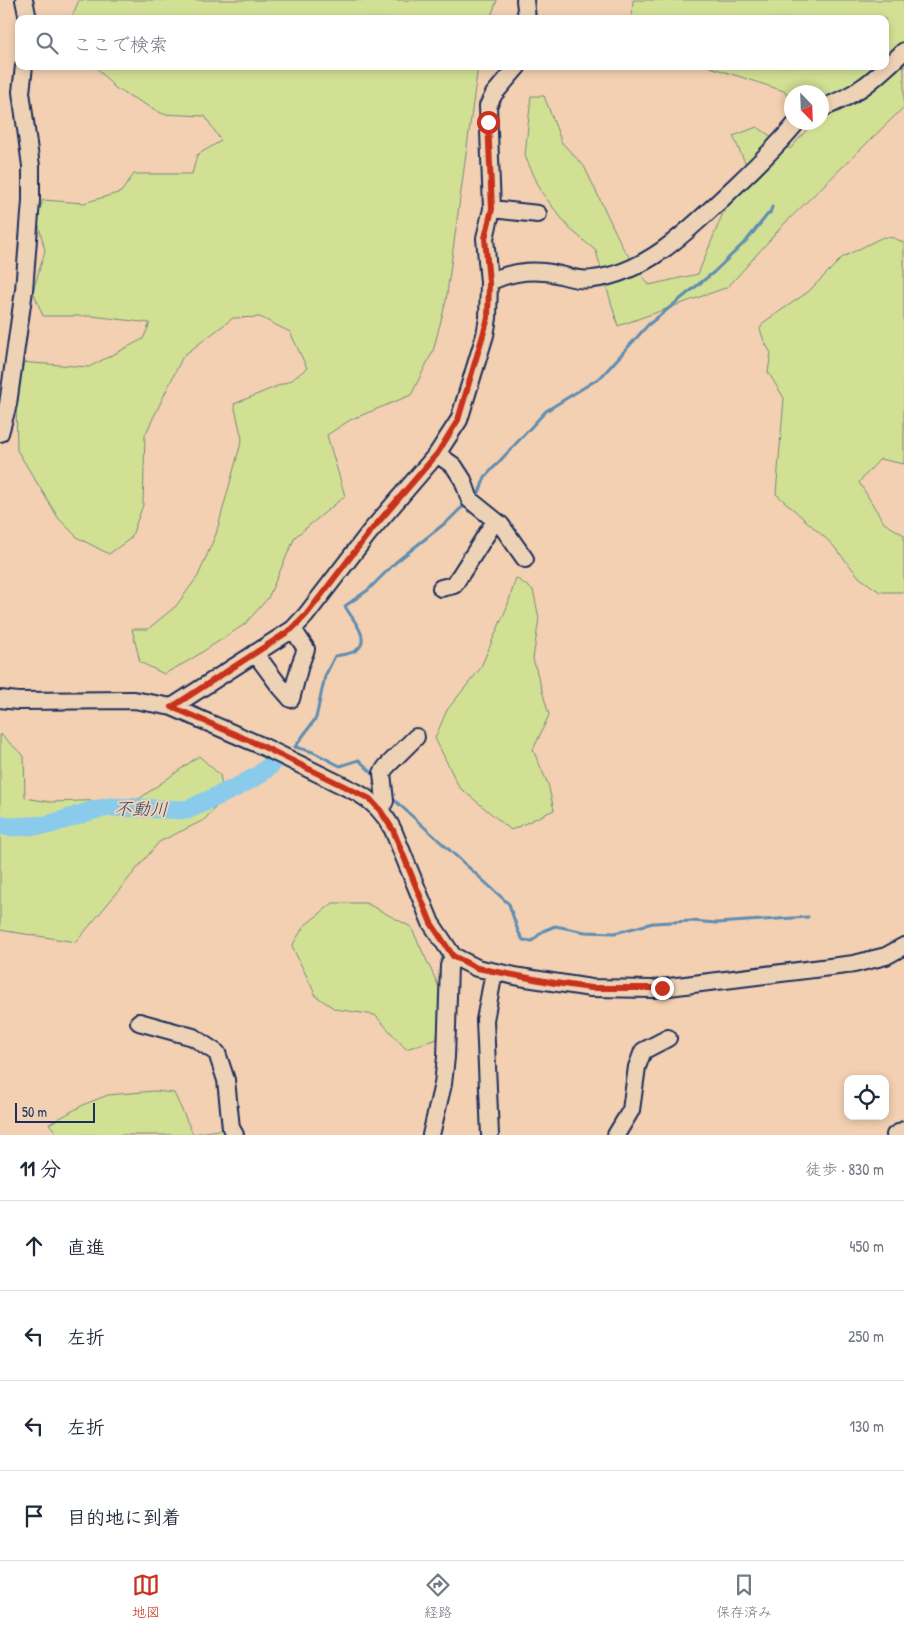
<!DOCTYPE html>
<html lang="ja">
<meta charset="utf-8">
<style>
:root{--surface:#fff;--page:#f2f2f3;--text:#1f2937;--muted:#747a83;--line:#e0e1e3;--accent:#c8321e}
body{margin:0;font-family:"Patrick Hand","Klee One",sans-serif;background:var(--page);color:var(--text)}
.controls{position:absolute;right:15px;bottom:15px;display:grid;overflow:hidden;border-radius:10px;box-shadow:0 2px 8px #0003}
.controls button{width:45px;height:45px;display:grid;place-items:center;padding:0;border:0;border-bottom:1px solid var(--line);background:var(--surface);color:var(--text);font:25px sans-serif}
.compass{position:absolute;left:784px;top:85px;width:45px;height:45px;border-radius:50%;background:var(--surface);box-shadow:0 2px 8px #0003;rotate:157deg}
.scale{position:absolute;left:15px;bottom:12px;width:80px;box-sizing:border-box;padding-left:5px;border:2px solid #1b2f5e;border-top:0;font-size:14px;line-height:18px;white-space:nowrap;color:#1b2f5e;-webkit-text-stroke:4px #eed2b5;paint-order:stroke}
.stop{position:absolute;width:15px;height:15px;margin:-11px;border:4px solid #c8321e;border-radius:50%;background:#fff}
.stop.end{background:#c8321e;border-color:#fff;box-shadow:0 1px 5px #0008}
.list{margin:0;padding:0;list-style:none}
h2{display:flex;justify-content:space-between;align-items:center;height:65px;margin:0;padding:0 20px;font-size:21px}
h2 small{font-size:16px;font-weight:400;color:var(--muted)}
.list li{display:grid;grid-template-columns:32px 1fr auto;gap:15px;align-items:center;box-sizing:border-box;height:90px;padding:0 20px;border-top:1px solid var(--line)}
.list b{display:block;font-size:19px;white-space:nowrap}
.list em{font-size:16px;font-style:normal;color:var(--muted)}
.icon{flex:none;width:28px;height:28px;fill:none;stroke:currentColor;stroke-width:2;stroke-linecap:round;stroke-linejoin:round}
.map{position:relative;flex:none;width:904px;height:1135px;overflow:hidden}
.search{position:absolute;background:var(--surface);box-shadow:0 2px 8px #0003;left:15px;right:15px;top:15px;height:55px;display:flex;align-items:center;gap:12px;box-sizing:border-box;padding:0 18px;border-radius:10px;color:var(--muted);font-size:19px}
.sheet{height:425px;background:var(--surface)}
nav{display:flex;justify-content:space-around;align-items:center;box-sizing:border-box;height:70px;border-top:1px solid var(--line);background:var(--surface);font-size:14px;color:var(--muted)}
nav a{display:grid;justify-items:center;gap:2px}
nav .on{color:var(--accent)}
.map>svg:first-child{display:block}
.green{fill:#d2e094;stroke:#768879}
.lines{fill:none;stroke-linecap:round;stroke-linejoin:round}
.stream{stroke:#5e8db3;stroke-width:3}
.river{stroke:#8acbeb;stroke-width:19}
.minor-casing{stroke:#1b2f5e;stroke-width:20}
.minor{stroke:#eed2b5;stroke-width:16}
.route{stroke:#c8321e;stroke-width:6}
.labels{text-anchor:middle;stroke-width:4;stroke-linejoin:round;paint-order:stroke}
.water-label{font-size:18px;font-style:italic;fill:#2c4673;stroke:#eed2b5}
</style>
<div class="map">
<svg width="904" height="1135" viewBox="0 0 904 1135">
<rect width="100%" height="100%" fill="#f2d0b1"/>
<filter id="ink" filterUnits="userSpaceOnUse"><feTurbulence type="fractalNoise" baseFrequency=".02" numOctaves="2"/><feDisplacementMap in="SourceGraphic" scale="10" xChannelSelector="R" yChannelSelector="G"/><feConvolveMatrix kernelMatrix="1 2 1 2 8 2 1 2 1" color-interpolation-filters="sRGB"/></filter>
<g filter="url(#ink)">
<!-- green -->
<path class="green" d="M 79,0 L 497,0 L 490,19 L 71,19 Z
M 633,0 L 904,0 L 904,107 L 783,225 L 728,287 L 618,326 L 596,251 L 569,228 L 542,193 L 525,156 L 531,96 L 544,96 L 562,143 L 584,166 L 623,248 L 649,285 L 698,274 L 723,213 L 752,178 L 733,136 L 757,127 L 790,149 L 811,125 L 809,123 L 822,122 L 822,92 L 792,92 L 791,100 L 784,91 L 707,66 L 885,66 L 885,19 L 633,19 L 632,18 Z
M 95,66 L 478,66 L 446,301 L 433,351 L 411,395 L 350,420 L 327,435 L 345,496 L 295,537 L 268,598 L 245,624 L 190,660 L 164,674 L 140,662 L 132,629 L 148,629 L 176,606 L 198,576 L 216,534 L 242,439 L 234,404 L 292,380 L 307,368 L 290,332 L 260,317 L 233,318 L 183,356 L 145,435 L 143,505 L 131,538 L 109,554 L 78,538 L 59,519 L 17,450 L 16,397 L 18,362 L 89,367 L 143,339 L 150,323 L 92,316 L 43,316 L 33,291 L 45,251 L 37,218 L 43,200 L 84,203 L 121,192 L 134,174 L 192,174 L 197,155 L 221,141 L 205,116 L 163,114 L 115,88 Z
M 883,237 L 894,238 L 904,243 L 904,464 L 880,459 L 859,482 L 884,523 L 904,535 L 904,592 L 880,592 L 860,578 L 831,543 L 776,494 L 784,398 L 768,372 L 771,353 L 764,341 L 760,329 L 764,322 L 808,292 L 843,257 Z
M 516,578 L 533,590 L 539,618 L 533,659 L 549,715 L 533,750 L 548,784 L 554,810 L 511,830 L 459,787 L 435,738 L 447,710 L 480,669 L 507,607 Z
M 0,734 L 24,756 L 25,798 L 50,802 L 139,799 L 199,756 L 220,775 L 224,798 L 204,820 L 159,842 L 76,942 L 0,930 Z
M 333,903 L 366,903 L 411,927 L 441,991 L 437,1039 L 406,1049 L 375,1015 L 335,1009 L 316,996 L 292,946 L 304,926 Z
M 154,1091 L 174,1093 L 193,1134 L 231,1128 L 230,1135 L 58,1135 L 49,1124 L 85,1104 L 108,1095 Z"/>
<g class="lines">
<!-- stream -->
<path class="stream" d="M 477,498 L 485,477 L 546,411 L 601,377 L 648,325 L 714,272 L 747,240 L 768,214 L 770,213 L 772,207
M 377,778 L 359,760 L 340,766 L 313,752 L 295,747 L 316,718 L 325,676 L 335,656 C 341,655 350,654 355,651 C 374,640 350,617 345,606 L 368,590 L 396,562 L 449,520 L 460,509 L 467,504
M 391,797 L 509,904 L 518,931 L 523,940 L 532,941 L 543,931 L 555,926 L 585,932 L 615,933 L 653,923 L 691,921 L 717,923 L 808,917"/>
<!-- river -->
<path class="river" d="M 0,825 L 9,827 L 48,825 L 94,810 L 110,807 L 187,810 L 235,788 L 259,775 L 272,764"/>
<defs>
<path id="minor" d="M 24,0 L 28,19
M 525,0 L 527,19
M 822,108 C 860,94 875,78 904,51
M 492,209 L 538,214
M 489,282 C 506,274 525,270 544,272 C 560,273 576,282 593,279 C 647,273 690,229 728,193 C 752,170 776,148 797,122
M 0,433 L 8,404 L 24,290 L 31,201 L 31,166 L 21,92 L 24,66
M 437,454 L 454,466 L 463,480 L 470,500 L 501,525 L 525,559
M 441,588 L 454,585 L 495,521
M 255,653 L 278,684 L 291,699 L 300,665 L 306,649 L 293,629
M 0,699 L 18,701 L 134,700 L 172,707 L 262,746 L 358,793 C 374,802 385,814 393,830 L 431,923 L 453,956 L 477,968 L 520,977 L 591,988 L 653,989 L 854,964 L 886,956 L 904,946
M 172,707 L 293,629 L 306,615 L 369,533 L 437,454 L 459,420 L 485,335 L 488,318 L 489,282 L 485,238 L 492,209 L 488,106 L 494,94 L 518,66
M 380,810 L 385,801 L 382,773 L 386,767 L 416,737
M 139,1022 L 193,1037 L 217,1053 L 226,1080 L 231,1128 L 235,1135
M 431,1135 L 443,1084 L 446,1057 L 449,966 L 453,956
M 490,1135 L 485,1020 L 494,972
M 616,1135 L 631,1110 L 637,1067 L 643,1051 L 668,1038
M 895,1135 L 904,1130"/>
</defs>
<!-- minor casing -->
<use href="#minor" class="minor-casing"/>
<!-- minor -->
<use href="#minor" class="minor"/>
</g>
</g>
<g class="lines" filter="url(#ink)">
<!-- route -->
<path class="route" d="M 488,122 L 492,209 L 485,238 L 489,282 L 488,318 L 458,420 L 437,454 L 369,533 L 306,615 L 292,629 L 172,707 L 262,746 L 370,799 L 380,810 L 393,830 L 431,923 L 453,956 L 477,968 L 555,983 L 591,988 L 662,988"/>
</g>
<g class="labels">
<!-- water labels -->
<g class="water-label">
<text transform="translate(141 809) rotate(1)" y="6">不動川</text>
</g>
</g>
</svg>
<div class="controls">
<button><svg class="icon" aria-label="locate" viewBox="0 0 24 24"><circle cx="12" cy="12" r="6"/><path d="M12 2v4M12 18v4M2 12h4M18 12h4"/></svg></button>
</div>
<svg class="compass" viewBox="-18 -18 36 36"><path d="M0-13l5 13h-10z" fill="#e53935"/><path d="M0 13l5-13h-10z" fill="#747a83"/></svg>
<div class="scale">50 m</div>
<div class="stop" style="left:488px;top:122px"></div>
<div class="stop end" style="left:662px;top:988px"></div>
<div class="search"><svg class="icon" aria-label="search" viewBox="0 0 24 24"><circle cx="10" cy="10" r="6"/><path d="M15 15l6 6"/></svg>ここで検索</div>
</div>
<section class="sheet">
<h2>11 分<small>徒歩 · 830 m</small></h2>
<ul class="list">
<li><svg class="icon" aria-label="ahead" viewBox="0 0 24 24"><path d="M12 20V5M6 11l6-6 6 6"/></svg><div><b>直進</b></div><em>450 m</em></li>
<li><svg class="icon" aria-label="left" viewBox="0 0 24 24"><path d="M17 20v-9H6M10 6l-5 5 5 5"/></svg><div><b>左折</b></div><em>250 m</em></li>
<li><svg class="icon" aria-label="left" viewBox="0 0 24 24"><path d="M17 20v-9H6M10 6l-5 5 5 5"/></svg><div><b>左折</b></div><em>130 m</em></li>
<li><svg class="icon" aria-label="arrive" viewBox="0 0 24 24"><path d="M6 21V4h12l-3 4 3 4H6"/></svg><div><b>目的地に到着</b></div></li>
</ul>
</section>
<nav>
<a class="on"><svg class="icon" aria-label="map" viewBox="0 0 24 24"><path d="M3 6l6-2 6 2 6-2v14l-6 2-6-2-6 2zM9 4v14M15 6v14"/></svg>地図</a>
<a><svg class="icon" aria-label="directions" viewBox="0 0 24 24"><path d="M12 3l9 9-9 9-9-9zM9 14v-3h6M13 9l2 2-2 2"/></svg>経路</a>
<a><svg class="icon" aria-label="saved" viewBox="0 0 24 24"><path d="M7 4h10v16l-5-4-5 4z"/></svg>保存済み</a>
</nav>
